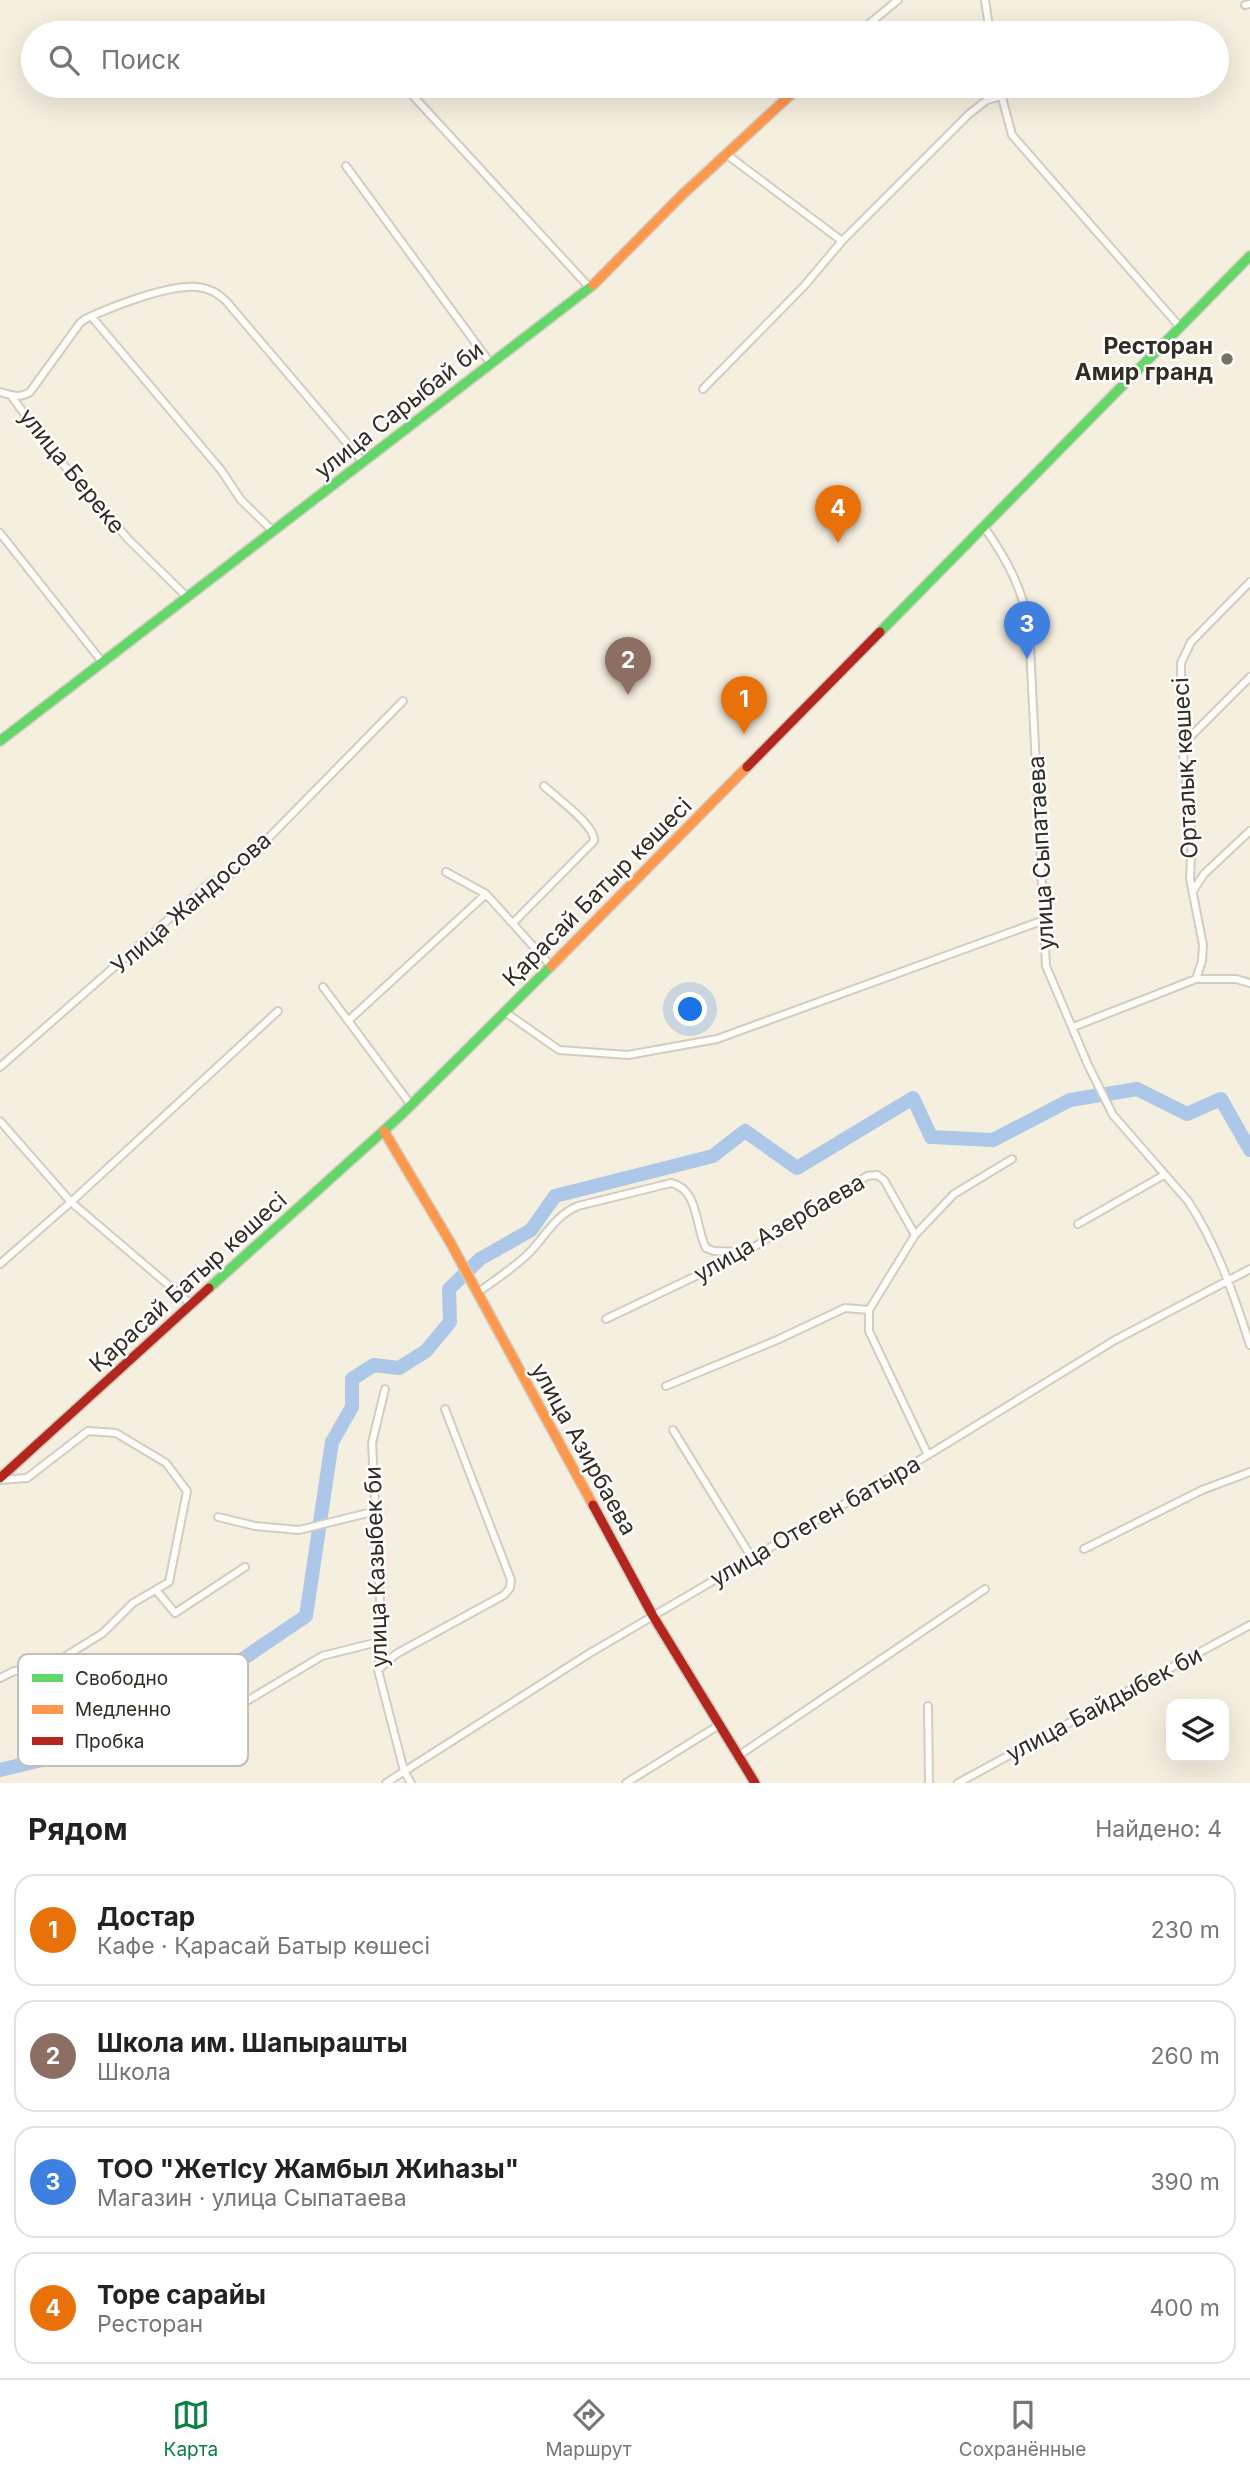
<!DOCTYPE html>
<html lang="ru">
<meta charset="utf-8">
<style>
:root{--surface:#fff;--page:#f2f2f2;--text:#222;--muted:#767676;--line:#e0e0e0;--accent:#0b8043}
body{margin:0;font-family:Inter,sans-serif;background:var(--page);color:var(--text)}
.controls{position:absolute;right:21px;bottom:21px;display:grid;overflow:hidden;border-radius:14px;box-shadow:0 7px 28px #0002}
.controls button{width:63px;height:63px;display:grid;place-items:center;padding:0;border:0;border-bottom:2px solid var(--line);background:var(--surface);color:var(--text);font:35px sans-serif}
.you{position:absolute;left:691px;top:1010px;width:24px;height:24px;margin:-18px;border:5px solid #fff;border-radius:50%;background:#1a73e8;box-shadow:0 0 0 10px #1a73e833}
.badge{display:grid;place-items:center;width:46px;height:46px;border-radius:50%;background:var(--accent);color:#fff;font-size:23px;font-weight:700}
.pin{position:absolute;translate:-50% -58px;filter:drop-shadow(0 2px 4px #0008)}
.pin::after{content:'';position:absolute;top:37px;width:24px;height:21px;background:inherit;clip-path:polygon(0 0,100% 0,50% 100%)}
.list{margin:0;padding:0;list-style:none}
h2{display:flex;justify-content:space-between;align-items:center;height:91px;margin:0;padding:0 28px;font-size:30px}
h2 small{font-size:23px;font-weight:400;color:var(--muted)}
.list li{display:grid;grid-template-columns:46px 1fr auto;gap:21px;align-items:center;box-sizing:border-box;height:112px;margin:0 14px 14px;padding:0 14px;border:2px solid var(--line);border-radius:21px}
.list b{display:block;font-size:26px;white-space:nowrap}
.list p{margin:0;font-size:23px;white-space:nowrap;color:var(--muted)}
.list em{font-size:23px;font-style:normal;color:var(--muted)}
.icon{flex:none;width:38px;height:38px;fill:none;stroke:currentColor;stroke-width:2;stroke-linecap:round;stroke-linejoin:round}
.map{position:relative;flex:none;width:1250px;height:1783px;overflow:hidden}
.search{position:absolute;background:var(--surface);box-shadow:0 7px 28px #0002;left:21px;right:21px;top:21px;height:77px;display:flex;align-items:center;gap:18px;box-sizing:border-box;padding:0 24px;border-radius:38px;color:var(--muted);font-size:26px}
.sheet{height:595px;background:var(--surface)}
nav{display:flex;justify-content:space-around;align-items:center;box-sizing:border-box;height:98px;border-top:2px solid var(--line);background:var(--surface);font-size:19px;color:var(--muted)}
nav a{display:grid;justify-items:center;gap:4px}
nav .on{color:var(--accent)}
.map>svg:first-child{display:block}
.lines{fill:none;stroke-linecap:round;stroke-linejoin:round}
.river{stroke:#acc7e7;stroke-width:14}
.street-casing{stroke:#d2cdc1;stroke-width:10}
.fast-casing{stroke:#d2cdc1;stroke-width:12}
.slow-casing{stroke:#d2cdc1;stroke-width:12}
.jam-casing{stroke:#d2cdc1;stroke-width:12}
.street{stroke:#fefdfa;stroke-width:6}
.fast{stroke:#63d668;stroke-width:9}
.slow{stroke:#ff974d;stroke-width:9}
.jam{stroke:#b3261e;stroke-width:9}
.poi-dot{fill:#767164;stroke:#fff;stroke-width:2.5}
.labels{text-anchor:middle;stroke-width:5;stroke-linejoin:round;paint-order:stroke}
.poi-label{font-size:23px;font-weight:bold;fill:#312d22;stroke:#fff;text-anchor:end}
.street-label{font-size:23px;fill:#312d22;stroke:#fff}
.key{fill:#fff;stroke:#c1c0bd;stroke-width:2}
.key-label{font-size:19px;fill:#312d22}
</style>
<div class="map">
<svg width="1250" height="1783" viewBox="0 0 1250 1783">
<rect width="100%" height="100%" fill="#f5efdf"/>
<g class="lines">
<!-- river -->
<path class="river" d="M 0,1770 L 122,1741 L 306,1616 L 332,1442 L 352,1407 L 352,1379 L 374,1365 L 399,1368 L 426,1351 L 450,1322 L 449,1289 L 480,1259 L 531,1230 L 555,1196 L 713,1156 L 745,1131 L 797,1168 L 913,1098 L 931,1137 L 993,1140 L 1070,1100 L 1137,1089 L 1187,1114 L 1221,1099 L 1250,1150"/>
<defs>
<path id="street" d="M 985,0 L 990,33
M 1245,5 L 1250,4
M 858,33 L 898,0
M 404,86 L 590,288
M 999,86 L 1012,135 L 1180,327
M 726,154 L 842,241
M 346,166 L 491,364
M 91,316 L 221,470 L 241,500 L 273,531
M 703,389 L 805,285 L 842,241 L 969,114 L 987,100 L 1001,96
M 0,392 C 12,395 19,399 30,392 L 80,323 L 85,319 C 111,307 169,284 197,287 C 208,288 218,293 226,301 L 363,462
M 12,397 L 55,455 L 129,540 L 187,597
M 984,527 C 1006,558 1023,589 1029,627 L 1046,966 L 1088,1065 L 1113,1115 L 1188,1201 C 1217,1245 1234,1295 1250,1345
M 0,533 L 103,663
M 1182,745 L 1250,677
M 446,872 L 486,894 L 551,966
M 1193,891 L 1204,874 L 1250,831
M 513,923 L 594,841 C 596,826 556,797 544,786
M 1196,979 L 1202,961 L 1203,945 L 1190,879 L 1192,838 L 1182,745 L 1181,663 L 1191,642 L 1250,582
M 323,987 L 411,1105
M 505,1012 L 559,1050 L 628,1055 L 717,1039 L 1044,920
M 348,1021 L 486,894
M 1073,1027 L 1196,979 L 1236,979 L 1250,983
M 0,1067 L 211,882 L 235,872 L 403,701
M 0,1121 L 71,1202 L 192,1305
M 1078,1224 L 1164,1175
M 915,1235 L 954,1194 L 1012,1159
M 0,1264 L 71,1202 L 278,1011
M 477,1293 C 495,1280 514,1268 530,1252 C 546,1235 556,1215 578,1206 L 671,1183 C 699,1189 695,1227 706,1248 L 714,1251 L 745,1252
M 606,1319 L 746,1252 L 867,1176 L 877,1175 L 884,1180 L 915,1235 L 869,1310 L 869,1331 L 928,1455
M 666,1386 L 777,1340 L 845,1308 L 869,1310
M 385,1389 L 372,1443 L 382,1641 L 378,1670 L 404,1771 L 411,1783
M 673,1430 L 752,1558
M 0,1480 L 27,1478 L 88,1431 L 116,1433 L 166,1463 L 187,1491 L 169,1582 L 133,1603 L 103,1633 L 48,1667 L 14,1671 L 0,1678
M 218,1517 L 255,1526 L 299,1530 L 376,1511
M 1084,1549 L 1202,1490 L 1250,1472
M 156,1590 L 175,1613 L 245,1567
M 378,1670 L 396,1654 L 504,1595 L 510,1588 L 511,1580 L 445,1409
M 928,1706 L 929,1783
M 185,1738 L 322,1656 L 382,1641
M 738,1756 L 985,1589
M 386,1783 L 590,1653 L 928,1455 L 1115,1340 L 1250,1269
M 626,1783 L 719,1725
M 958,1783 L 1250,1625"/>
<path id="fast" d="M 880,632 L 1250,256
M 0,741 L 593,285
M 209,1288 L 400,1116 L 551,966"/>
<path id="slow" d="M 593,285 L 682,195 L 800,86
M 551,966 L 747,767
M 384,1131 L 450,1242 L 593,1505"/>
<path id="jam" d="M 747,767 L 880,632
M 0,1478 L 209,1288
M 593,1505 L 653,1616 L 755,1783"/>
</defs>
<!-- street casing -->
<use href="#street" class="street-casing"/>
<!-- fast casing -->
<use href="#fast" class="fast-casing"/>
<!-- slow casing -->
<use href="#slow" class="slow-casing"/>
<!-- jam casing -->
<use href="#jam" class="jam-casing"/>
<!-- street -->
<use href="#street" class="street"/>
<!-- fast -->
<use href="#fast" class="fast"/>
<!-- slow -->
<use href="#slow" class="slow"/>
<!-- jam -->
<use href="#jam" class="jam"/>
</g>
<!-- markers -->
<circle class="poi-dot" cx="1227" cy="359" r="7"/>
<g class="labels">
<!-- poi labels -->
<g class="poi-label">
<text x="1213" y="354">Ресторан<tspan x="1213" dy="26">Амир гранд</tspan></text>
</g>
<!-- street labels -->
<g class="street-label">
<text transform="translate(399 410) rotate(-38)" y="8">улица Сарыбай би</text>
<text transform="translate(72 471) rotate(51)" y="8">улица Береке</text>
<text transform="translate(1185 768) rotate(-93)" y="8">Орталық көшесі</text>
<text transform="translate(1041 853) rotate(-93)" y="8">улица Сыпатаева</text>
<text transform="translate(597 892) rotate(-45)" y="8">Қарасай Батыр көшесі</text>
<text transform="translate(191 903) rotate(-41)" y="8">Улица Жандосова</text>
<text transform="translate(779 1228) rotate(-30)" y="8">улица Азербаева</text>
<text transform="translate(188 1282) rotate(-42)" y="8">Қарасай Батыр көшесі</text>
<text transform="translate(584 1449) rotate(61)" y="8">улица Азирбаева</text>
<text transform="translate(815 1521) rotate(-30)" y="8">улица Отеген батыра</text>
<text transform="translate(376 1567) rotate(-92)" y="8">улица Казыбек би</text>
<text transform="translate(1104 1704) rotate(-28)" y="8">улица Байдыбек би</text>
</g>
</g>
<!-- legend -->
<rect x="18" y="1654" width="230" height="112" rx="10" class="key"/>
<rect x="32" y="1674" width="31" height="8" fill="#63d668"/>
<rect x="32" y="1705" width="31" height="9" fill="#ff974d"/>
<rect x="32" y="1737" width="31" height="8" fill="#b3261e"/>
<g class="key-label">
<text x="75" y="1685">Свободно</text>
<text x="75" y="1716">Медленно</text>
<text x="75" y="1748">Пробка</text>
</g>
</svg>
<div class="controls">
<button><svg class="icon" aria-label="layers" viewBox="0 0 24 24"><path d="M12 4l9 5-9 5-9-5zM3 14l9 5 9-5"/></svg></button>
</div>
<div class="you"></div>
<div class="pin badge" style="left:744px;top:734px;background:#e8710a">1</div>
<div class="pin badge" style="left:628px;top:695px;background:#8d6e63">2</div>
<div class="pin badge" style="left:1027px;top:659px;background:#3f7fe0">3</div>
<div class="pin badge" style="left:838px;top:543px;background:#e8710a">4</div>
<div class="search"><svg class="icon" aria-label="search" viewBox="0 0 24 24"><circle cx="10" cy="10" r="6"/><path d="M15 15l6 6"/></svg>Поиск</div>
</div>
<section class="sheet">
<h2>Рядом<small>Найдено: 4</small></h2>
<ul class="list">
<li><span class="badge" style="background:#e8710a">1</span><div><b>Достар</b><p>Кафе · Қарасай Батыр көшесі</p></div><em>230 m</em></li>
<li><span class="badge" style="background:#8d6e63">2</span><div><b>Школа им. Шапырашты</b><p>Школа</p></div><em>260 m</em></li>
<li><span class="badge" style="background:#3f7fe0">3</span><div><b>ТОО &quot;ЖетIсу Жамбыл Жиhазы&quot;</b><p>Магазин · улица Сыпатаева</p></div><em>390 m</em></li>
<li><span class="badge" style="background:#e8710a">4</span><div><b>Торе сарайы</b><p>Ресторан</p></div><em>400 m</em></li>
</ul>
</section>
<nav>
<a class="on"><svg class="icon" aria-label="map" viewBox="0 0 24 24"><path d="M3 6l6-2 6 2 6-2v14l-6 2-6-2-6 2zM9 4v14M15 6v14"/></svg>Карта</a>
<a><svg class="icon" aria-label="directions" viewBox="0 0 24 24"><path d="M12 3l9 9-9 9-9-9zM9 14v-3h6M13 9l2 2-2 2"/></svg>Маршрут</a>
<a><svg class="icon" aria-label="saved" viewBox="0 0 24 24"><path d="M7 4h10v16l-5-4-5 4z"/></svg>Сохранённые</a>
</nav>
